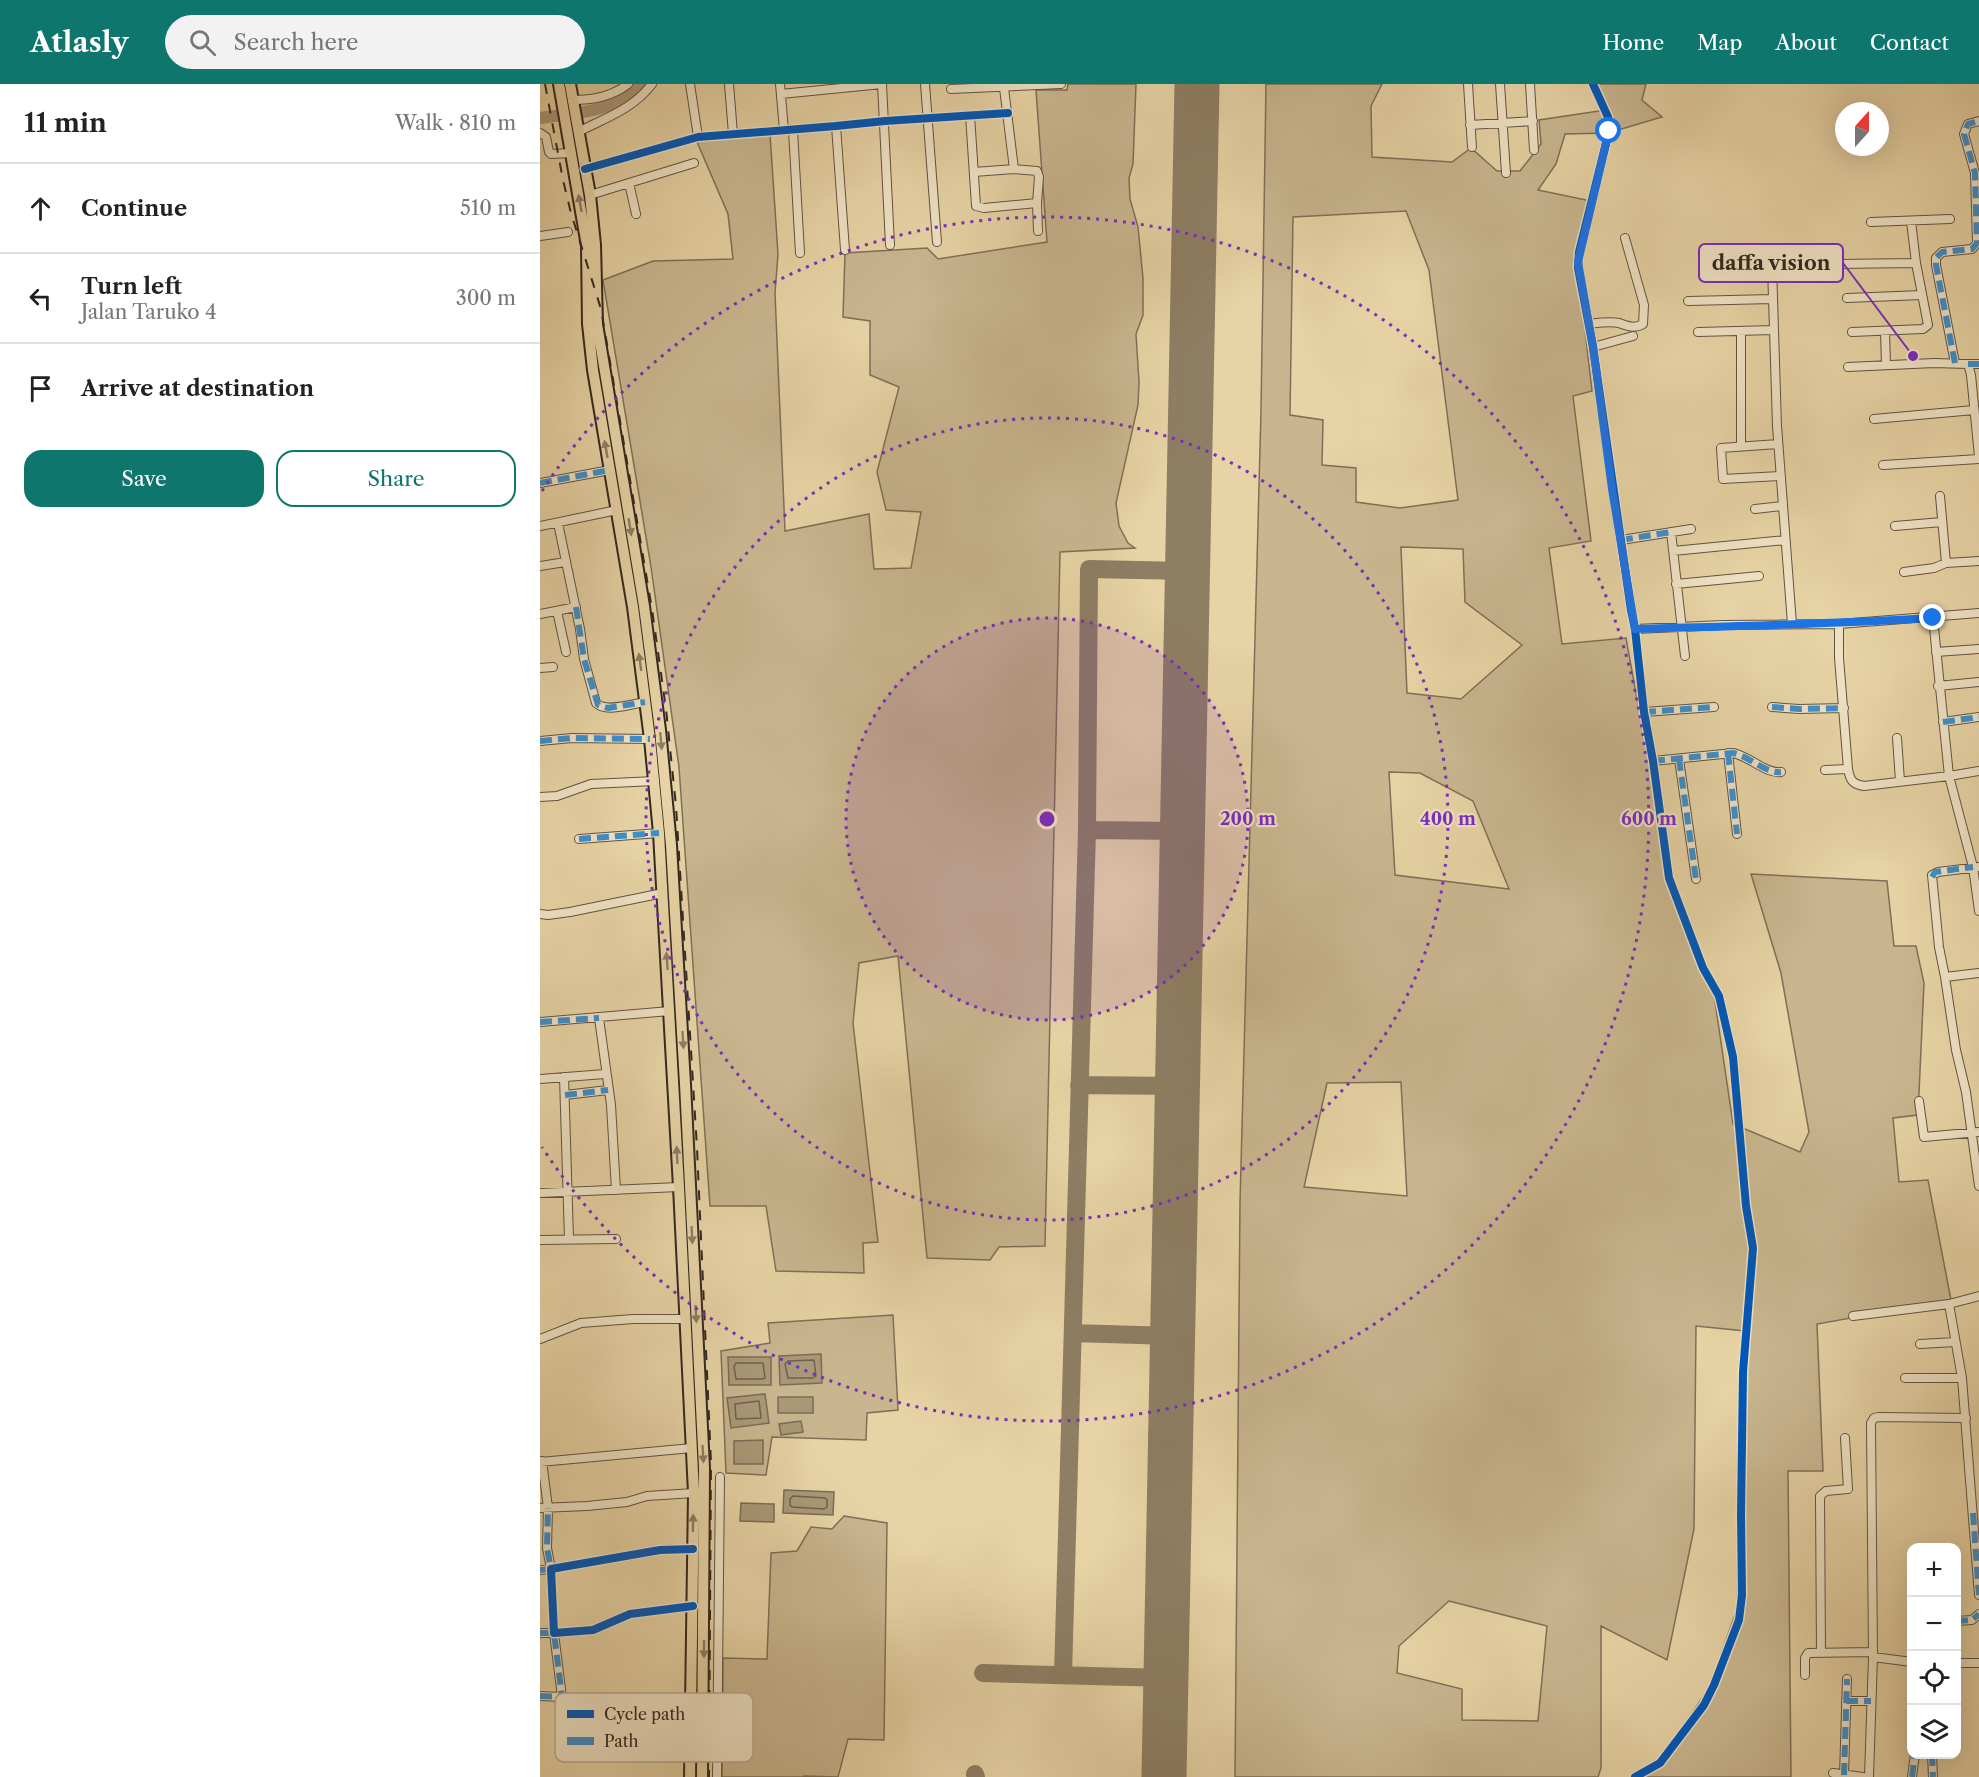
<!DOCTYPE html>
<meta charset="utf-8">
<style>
:root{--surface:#fff;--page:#f2f2f2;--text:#222;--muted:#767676;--line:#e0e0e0;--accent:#0f766e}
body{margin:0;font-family:"Libre Caslon Text",serif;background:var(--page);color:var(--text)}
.controls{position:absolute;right:18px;bottom:18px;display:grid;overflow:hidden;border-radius:12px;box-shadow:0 6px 24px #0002}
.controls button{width:54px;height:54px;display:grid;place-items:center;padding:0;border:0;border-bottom:2px solid var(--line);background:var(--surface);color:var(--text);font:30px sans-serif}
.compass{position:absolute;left:1295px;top:18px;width:54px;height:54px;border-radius:50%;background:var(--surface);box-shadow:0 6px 24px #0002;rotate:21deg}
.stop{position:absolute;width:18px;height:18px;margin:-14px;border:4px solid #1a73e8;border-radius:50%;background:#fff}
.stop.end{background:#1a73e8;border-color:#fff;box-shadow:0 2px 6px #0008}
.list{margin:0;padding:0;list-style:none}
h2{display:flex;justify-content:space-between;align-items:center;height:78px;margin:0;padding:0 24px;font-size:26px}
h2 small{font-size:20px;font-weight:400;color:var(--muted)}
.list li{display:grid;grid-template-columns:39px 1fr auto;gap:18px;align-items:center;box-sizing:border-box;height:90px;padding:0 24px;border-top:2px solid var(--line)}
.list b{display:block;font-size:22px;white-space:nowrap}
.list p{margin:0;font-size:20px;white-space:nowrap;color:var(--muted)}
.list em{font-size:20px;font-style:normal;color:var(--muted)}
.actions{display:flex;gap:12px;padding:18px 24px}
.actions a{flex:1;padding:14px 0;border:2px solid var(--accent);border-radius:18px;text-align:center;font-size:21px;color:var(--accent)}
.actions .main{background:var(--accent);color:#fff}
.icon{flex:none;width:33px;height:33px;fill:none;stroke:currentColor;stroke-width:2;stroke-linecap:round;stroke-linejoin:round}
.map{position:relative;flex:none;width:1439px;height:1693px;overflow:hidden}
header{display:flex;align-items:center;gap:36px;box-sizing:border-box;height:84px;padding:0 30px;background:var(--accent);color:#fff}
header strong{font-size:28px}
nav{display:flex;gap:33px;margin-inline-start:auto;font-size:21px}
.search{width:420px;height:54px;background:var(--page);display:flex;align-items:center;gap:15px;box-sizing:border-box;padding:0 21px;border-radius:33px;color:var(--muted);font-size:22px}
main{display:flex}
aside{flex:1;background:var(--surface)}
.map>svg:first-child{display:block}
.green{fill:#c9b68f;stroke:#7e7058;stroke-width:1.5;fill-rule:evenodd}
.water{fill:#aa9978;stroke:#7b6c56;stroke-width:1.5}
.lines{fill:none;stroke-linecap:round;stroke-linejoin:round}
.shore{stroke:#6f614d;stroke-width:1.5}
.river{stroke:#aa9978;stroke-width:12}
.taxiway{stroke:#8e7e64;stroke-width:18}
.runway{stroke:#8e7e64;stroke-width:45}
.minor-casing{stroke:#615443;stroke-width:10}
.highway-casing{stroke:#342922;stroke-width:14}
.minor{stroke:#efe2c4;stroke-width:8}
.highway{stroke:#e7d3a5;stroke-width:10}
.rail{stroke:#342922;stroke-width:2;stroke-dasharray:10 10;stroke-linecap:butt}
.quiet{stroke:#3d8fcb;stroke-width:6;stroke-dasharray:12 6;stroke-linecap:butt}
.cycleway-casing{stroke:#efe2c4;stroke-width:11}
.cycleway{stroke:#0057b8;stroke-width:8}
.oneway{fill:#8e7e64}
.route{stroke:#1a73e8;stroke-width:8}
.ring{fill:none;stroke:#7b2cbf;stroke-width:3;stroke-dasharray:3 6}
.key{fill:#efe2c4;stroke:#b7aa93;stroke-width:1.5}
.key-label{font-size:16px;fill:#342922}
.centre{fill:#7b2cbf;stroke:#efe2c4;stroke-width:3}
.ring-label{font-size:18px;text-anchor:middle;font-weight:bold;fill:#7b2cbf;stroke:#efe2c4;stroke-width:4.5;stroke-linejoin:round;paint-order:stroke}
.leader{fill:none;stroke:#7b2cbf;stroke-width:2}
.callout-dot{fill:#7b2cbf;stroke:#efe2c4;stroke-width:2}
.callout{fill:#efe2c4;stroke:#7b2cbf;stroke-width:2}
.callout-label{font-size:20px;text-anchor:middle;font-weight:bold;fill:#342922}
</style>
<header>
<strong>Atlasly</strong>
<div class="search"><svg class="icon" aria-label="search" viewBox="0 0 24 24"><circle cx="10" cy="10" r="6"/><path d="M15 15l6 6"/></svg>Search here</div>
<nav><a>Home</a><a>Map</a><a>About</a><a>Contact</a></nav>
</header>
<main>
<aside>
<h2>11 min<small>Walk · 810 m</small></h2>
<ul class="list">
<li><svg class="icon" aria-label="ahead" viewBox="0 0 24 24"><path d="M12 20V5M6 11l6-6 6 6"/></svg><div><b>Continue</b></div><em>510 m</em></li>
<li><svg class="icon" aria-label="left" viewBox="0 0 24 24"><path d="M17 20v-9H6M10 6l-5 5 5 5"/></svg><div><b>Turn left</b><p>Jalan Taruko 4</p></div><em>300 m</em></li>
<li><svg class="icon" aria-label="arrive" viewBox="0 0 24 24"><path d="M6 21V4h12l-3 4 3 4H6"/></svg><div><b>Arrive at destination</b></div></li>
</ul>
<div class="actions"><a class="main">Save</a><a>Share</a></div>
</aside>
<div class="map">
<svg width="1439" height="1693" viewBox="0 0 1439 1693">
<rect width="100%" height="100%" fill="#e7d3a5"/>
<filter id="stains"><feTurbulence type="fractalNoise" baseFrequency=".00333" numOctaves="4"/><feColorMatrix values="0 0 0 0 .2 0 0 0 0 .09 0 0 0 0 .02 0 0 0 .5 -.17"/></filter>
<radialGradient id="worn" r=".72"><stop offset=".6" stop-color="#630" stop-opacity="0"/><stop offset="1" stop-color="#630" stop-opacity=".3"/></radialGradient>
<!-- green -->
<path class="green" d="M 528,0 L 596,0 L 593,80 L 589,94 L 590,115 L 598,143 L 603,194 L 603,231 L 596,250 L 599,298 L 598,321 L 576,419 L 579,442 L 588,459 L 595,464 L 520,468 L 505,1162 L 459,1163 L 450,1176 L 387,1174 L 358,872 L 319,879 L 313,939 L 338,1158 L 323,1159 L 324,1189 L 236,1187 L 226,1122 L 170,1122 L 139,683 L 111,483 L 63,196 L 113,177 L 193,175 L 188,130 L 157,58 L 230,50 L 238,170 L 235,209 L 245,447 L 329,430 L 334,485 L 371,484 L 381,428 L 346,426 L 337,388 L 359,303 L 330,291 L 330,237 L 303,233 L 305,169 L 387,164 L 398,175 L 507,158 L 496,6 L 527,6 Z
M 726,0 L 842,0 L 831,22 L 832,73 L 912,78 L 931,64 L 957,87 L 980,87 L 1001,60 L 999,36 L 1066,26 L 1051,0 L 1106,0 L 1102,16 L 1122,33 L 1068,49 L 1025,50 L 1016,80 L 998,106 L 1051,117 L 1037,177 L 1052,307 L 1033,312 L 1051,457 L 1009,464 L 1022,560 L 1086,554 L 1125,769 L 1130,804 L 1173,904 L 1193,1040 L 1260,1068 L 1269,1048 L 1241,889 L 1211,790 L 1347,797 L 1354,862 L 1376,862 L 1384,899 L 1378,1031 L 1353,1034 L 1359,1098 L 1388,1096 L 1411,1216 L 1277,1240 L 1283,1387 L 1248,1387 L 1251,1693 L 1095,1693 L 1120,1676 L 1169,1604 L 1197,1525 L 1205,1247 L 1156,1242 L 1154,1445 L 1127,1576 L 1061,1542 L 1061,1684 L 1058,1693 L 695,1693 L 700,1119 L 721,327 ZM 866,127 L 889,186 L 918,416 L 860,424 L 816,418 L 816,384 L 782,381 L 783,336 L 750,331 L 753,133 ZM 861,463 L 923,465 L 925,518 L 982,561 L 921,615 L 867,609 ZM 849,688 L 880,689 L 933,717 L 969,805 L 855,791 ZM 861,998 L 867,1112 L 764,1103 L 787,999 ZM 909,1517 L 1007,1542 L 998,1637 L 922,1636 L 922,1605 L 857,1589 L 859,1562 Z
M 353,1231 L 358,1326 L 327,1329 L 326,1356 L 232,1353 L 226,1391 L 186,1389 L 181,1267 L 230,1259 L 228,1239 Z
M 304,1432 L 347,1439 L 344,1656 L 308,1655 L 298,1693 L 264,1692 L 263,1693 L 182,1693 L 183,1574 L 227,1575 L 231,1469 L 257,1467 L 271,1443 L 292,1445 Z"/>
<!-- water -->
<path class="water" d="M 281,1270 L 282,1299 L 240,1301 L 239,1272 Z
M 188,1273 L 231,1273 L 231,1301 L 189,1301 Z
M 225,1310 L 229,1339 L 191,1344 L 187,1314 Z
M 238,1313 L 273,1313 L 273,1329 L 238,1329 Z
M 261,1337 L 263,1348 L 241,1351 L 239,1340 Z
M 223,1356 L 223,1380 L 194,1380 L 194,1357 Z
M 244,1406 L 294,1408 L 293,1431 L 243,1429 Z
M 201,1419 L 234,1420 L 234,1438 L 200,1437 Z"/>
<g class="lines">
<!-- shore -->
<path class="shore" d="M 248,1277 L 274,1276 L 276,1292 L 273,1294 L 248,1294 L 245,1280 Z
M 196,1279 L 223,1279 L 225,1294 L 222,1295 L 196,1295 L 194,1282 Z
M 219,1317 L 221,1334 L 196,1335 L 195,1320 Z
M 253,1412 L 285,1414 L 287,1416 L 287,1423 L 284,1425 L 252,1423 L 250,1421 L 250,1415 Z"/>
<!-- river -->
<path class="river" d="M 0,34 C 38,28 73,30 100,0"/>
<!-- taxiway -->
<path class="taxiway" d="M 547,746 L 642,747
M 539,1001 L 637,1002
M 533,1249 L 632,1252
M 443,1589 L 626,1594
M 523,1591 L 547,746 L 549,485 L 647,487
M 435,1690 L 436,1693"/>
<!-- runway -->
<path class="runway" d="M 624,1693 L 657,0"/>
<defs>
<path id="minor" d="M 150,0 L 158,53
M 189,0 L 193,50
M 240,0 L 244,46
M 342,0 L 350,161
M 385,0 L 397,158
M 928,0 L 932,63
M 960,0 L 966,89
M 990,0 L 994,66
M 1053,0 L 1068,33 L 1069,47 L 1039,168 L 1038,184 L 1053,263 L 1091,526 L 1095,545 L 1104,628 L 1113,677 L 1129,794 L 1163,884 L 1179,912 L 1193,973 L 1206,1122 L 1213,1164 L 1203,1288 L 1201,1431 L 1202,1511 L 1199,1536 L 1174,1601 L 1164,1621 L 1120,1679 L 1095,1693
M 464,4 L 474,85
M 411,5 L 521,0
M 241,10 L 342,0
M 32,16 C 53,16 71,13 88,0
M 430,31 L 436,122 L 444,124 L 497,119 L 498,147
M 930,41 L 993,37
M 296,42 L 305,166
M 253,46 L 260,169
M 38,48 C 65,34 92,26 112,0
M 0,49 L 6,53 L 9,68 L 11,70 L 31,69
M 45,85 L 158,53 L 296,42 L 345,37 L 468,29
M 434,88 L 474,85 L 497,87 L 499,93 L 497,119
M 89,99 L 96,130
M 50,111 L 154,79
M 1331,138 L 1410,135
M 0,152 L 28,148
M 1295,180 L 1376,179
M 1232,182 L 1237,342 L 1252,540
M 1307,214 L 1382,211
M 1148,217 L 1233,215
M 1048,240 C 1057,239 1070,237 1079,239 C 1087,242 1095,245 1103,240 L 1104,221 L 1085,154
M 1345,247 L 1346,281
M 1158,248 L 1234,246
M 1201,248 L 1201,362
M 1312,248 L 1383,245 L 1388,241 L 1376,179 L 1371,137
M 1053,263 L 1093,252
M 1415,279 L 1396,181 L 1396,174 L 1402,168 L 1432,165 L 1437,159 L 1435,89 L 1424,50 L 1428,40 L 1439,37
M 1428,280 L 1439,280
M 1308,283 L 1394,279 L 1428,280 L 1431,291 L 1439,372
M 1334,335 L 1434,326
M 1238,360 L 1181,364 L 1183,395 L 1241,392
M 1343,381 L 1439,375
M 0,399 L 70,386
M 1400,412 L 1406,479
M 1215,425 L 1243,422
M 18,439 L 40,545 L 44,575 L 56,619 C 65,629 93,620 105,618
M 0,442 L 77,426
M 1355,442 L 1402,438
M 1131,448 L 1145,572
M 1081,456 L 1151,445
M 1133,467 L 1245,456
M 0,482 L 25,478
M 1364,488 L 1394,484 L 1406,479 L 1439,477
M 1136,500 L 1219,492
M 17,527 L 26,568
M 0,530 L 36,523
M 1393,534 L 1409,692 L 1433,783 L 1439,827
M 1299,540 L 1299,574 L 1308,685 C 1310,696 1312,700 1324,702 L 1409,692 L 1439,687
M 1095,545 L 1183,541 L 1299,540 L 1439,529
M 1396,568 L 1439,565
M 0,584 L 13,583
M 1398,602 L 1439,598
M 1232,623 L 1259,625 L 1304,624
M 1104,628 L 1174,623
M 1403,638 L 1439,633
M 1357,654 L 1360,697
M 0,657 L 32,654 L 110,655
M 1188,669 L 1197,750
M 1139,675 L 1156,795
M 1113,677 L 1193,669 C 1209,672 1226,690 1241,688
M 1285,686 L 1308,685
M 0,713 L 17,712 L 51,700 L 115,697
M 39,755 L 119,749
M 0,830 L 8,831 L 30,828 L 123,809
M 1439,889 L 1405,893 L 1416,966 L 1426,1008 L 1439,1102
M 1405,893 L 1399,863 L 1392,791 L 1398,788 L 1439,783
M 59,934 L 71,1021 L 76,1106
M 0,938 L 130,927
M 24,993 L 29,1155
M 0,995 L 65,990
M 25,1011 L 68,1006
M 1379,1017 L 1384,1053 L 1439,1048
M 0,1109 L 139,1103
M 0,1156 L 76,1155
M 1409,1220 L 1422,1294 L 1439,1511
M 1313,1232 L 1409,1220 L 1439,1212
M 0,1255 L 41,1239 L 93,1235 L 145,1235
M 1380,1260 L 1415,1258
M 1365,1294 L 1422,1294
M 0,1378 L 152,1364
M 0,1424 L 47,1422 L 87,1418 L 107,1412 L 154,1409
M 153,1465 L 120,1466 L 11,1485 L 14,1549 L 53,1546 L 90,1530 L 153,1522
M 0,1486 L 11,1485 L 7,1464 L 8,1424 L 2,1377
M 1416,1537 L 1432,1536 L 1439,1530
M 0,1549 L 14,1549 L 22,1613
M 1281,1568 L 1280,1412 L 1286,1407 L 1308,1405 L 1305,1354
M 1333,1573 L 1372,1578
M 1416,1579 L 1439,1579
M 1265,1591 L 1265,1574 L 1268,1569 L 1332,1568
M 0,1612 L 22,1613 L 56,1640 L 61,1642 L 105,1641 L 152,1646
M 1306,1617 L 1331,1617
M 1392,1670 L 1393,1693
M 1293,1689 L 1323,1693
M 1304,1691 L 1307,1595
M 177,1693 L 180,1393
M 1329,1693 L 1333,1573 L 1331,1339 L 1334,1334 L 1338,1333 L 1426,1334
M 1372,1693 L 1375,1670"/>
<path id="highway" d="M 19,0 L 47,162 L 48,240 L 53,286 L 93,523 L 110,655 L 119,749 L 139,1103 L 154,1409 L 150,1693
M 30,0 L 50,111 L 55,161 L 57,240 L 104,522 L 120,646 L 131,761 L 145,1000 L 164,1384 L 162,1693"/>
</defs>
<!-- minor casing -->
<use href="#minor" class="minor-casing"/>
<!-- highway casing -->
<use href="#highway" class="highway-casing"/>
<!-- minor -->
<use href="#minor" class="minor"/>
<!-- highway -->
<use href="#highway" class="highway"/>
<!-- rail -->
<path class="rail" d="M 5,0 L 23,96 L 31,129 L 61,225 L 112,525 L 126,625 L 136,722 L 157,1064 L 171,1379 L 169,1693"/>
<!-- quiet -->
<path class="quiet" d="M 1415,279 L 1396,181 L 1396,174 L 1402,168 L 1432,165 L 1437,159 L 1435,89 L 1424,50 L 1428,40 L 1439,37
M 1428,280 L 1439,280
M 0,399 L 70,386
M 1081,456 L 1131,448
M 36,523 L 44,575 L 58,621 L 68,624 L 105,618
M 1232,623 L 1259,625 L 1304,624
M 1104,628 L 1174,623
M 1403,638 L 1439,633
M 0,657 L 32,654 L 110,655
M 1188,669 L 1197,750
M 1139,675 L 1156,795
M 1113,677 L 1193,669 C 1209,672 1226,690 1241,688
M 39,755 L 119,749
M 1392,793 L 1395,788 L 1433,783
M 0,938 L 59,934
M 25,1011 L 68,1006
M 1433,1429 L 1439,1511
M 0,1486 L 11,1485 L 7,1464 L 8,1424
M 1416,1537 L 1432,1536 L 1439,1530
M 0,1549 L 14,1549 L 22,1613
M 0,1612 L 22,1613 L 56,1640 L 61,1642 L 105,1641 L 152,1646
M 1306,1617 L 1331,1617
M 1392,1670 L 1393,1693
M 1304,1691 L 1307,1595
M 1372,1693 L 1375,1670"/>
<defs>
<path id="cycleway" d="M 1053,0 L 1068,33 L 1069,47 L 1039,168 L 1038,184 L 1053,263 L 1091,526 L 1095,545 L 1104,628 L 1113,677 L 1129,794 L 1163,884 L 1179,912 L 1193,973 L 1206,1122 L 1213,1164 L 1203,1288 L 1201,1431 L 1202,1511 L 1199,1536 L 1174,1601 L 1164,1621 L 1120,1679 L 1095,1693
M 45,85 L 158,53 L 296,42 L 345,37 L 468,29
M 153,1465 L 120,1466 L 11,1485 L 14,1549 L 53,1546 L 90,1530 L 153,1522"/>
</defs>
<!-- cycleway casing -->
<use href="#cycleway" class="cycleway-casing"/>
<!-- cycleway -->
<use href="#cycleway" class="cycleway"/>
</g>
<!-- one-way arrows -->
<defs><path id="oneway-solid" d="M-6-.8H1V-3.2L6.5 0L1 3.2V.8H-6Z" transform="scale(1.5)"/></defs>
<g class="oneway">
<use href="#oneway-solid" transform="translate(40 119) rotate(-100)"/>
<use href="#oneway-solid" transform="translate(66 365) rotate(-100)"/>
<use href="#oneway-solid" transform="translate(90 443) rotate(81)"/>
<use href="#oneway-solid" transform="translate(100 578) rotate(-98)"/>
<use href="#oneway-solid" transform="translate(121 657) rotate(85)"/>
<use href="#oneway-solid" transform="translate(127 877) rotate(-94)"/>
<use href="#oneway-solid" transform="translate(143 956) rotate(87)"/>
<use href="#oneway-solid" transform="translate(137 1071) rotate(-93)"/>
<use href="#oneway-solid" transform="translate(152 1151) rotate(87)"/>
<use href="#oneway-solid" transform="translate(156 1230) rotate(87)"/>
<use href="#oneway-solid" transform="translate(163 1370) rotate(87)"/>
<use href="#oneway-solid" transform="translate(153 1439) rotate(-89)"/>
<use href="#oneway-solid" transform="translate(164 1565) rotate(90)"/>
</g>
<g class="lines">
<!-- route -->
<path class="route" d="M 1069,47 L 1038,178 L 1053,263 L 1072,405 L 1095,545 C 1194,542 1294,540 1393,534"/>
</g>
<!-- distance rings -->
<circle cx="507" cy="735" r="201" fill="#7b2cbf" fill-opacity=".12"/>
<g class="ring">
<circle cx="507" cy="735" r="201"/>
<circle cx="507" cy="735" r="401"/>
<path d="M2 407A602 602 0 1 1 2 1063"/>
</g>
<!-- legend -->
<rect x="15" y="1609" width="198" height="69" rx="9" class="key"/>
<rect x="27" y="1626" width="27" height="8" fill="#0057b8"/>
<rect x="27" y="1653" width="27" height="8" fill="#3d8fcb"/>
<g class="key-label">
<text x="64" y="1636">Cycle path</text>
<text x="64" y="1663">Path</text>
</g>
<circle cx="507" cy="735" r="9" class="centre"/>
<g class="ring-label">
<text x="708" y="741">200 m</text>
<text x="908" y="741">400 m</text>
<text x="1109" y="741">600 m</text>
</g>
<!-- callouts -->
<path class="leader" d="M1373 272L1303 179"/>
<circle class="callout-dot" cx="1373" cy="272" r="6"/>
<rect class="callout" x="1159" y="160" width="144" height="38" rx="6"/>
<g class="callout-label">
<text x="1231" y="186">daffa vision</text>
</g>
<rect width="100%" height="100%" filter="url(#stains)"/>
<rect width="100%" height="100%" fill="url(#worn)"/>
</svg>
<div class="controls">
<button>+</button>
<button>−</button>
<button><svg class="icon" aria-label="locate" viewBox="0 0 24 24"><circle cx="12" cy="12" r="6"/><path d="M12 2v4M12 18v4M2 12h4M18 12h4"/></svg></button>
<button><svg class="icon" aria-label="layers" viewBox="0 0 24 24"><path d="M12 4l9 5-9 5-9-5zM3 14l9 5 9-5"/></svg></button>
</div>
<svg class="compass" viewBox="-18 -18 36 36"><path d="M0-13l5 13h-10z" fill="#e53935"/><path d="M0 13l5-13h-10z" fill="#767676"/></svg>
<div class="stop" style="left:1069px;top:47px"></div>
<div class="stop end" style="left:1393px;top:534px"></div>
</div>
</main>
